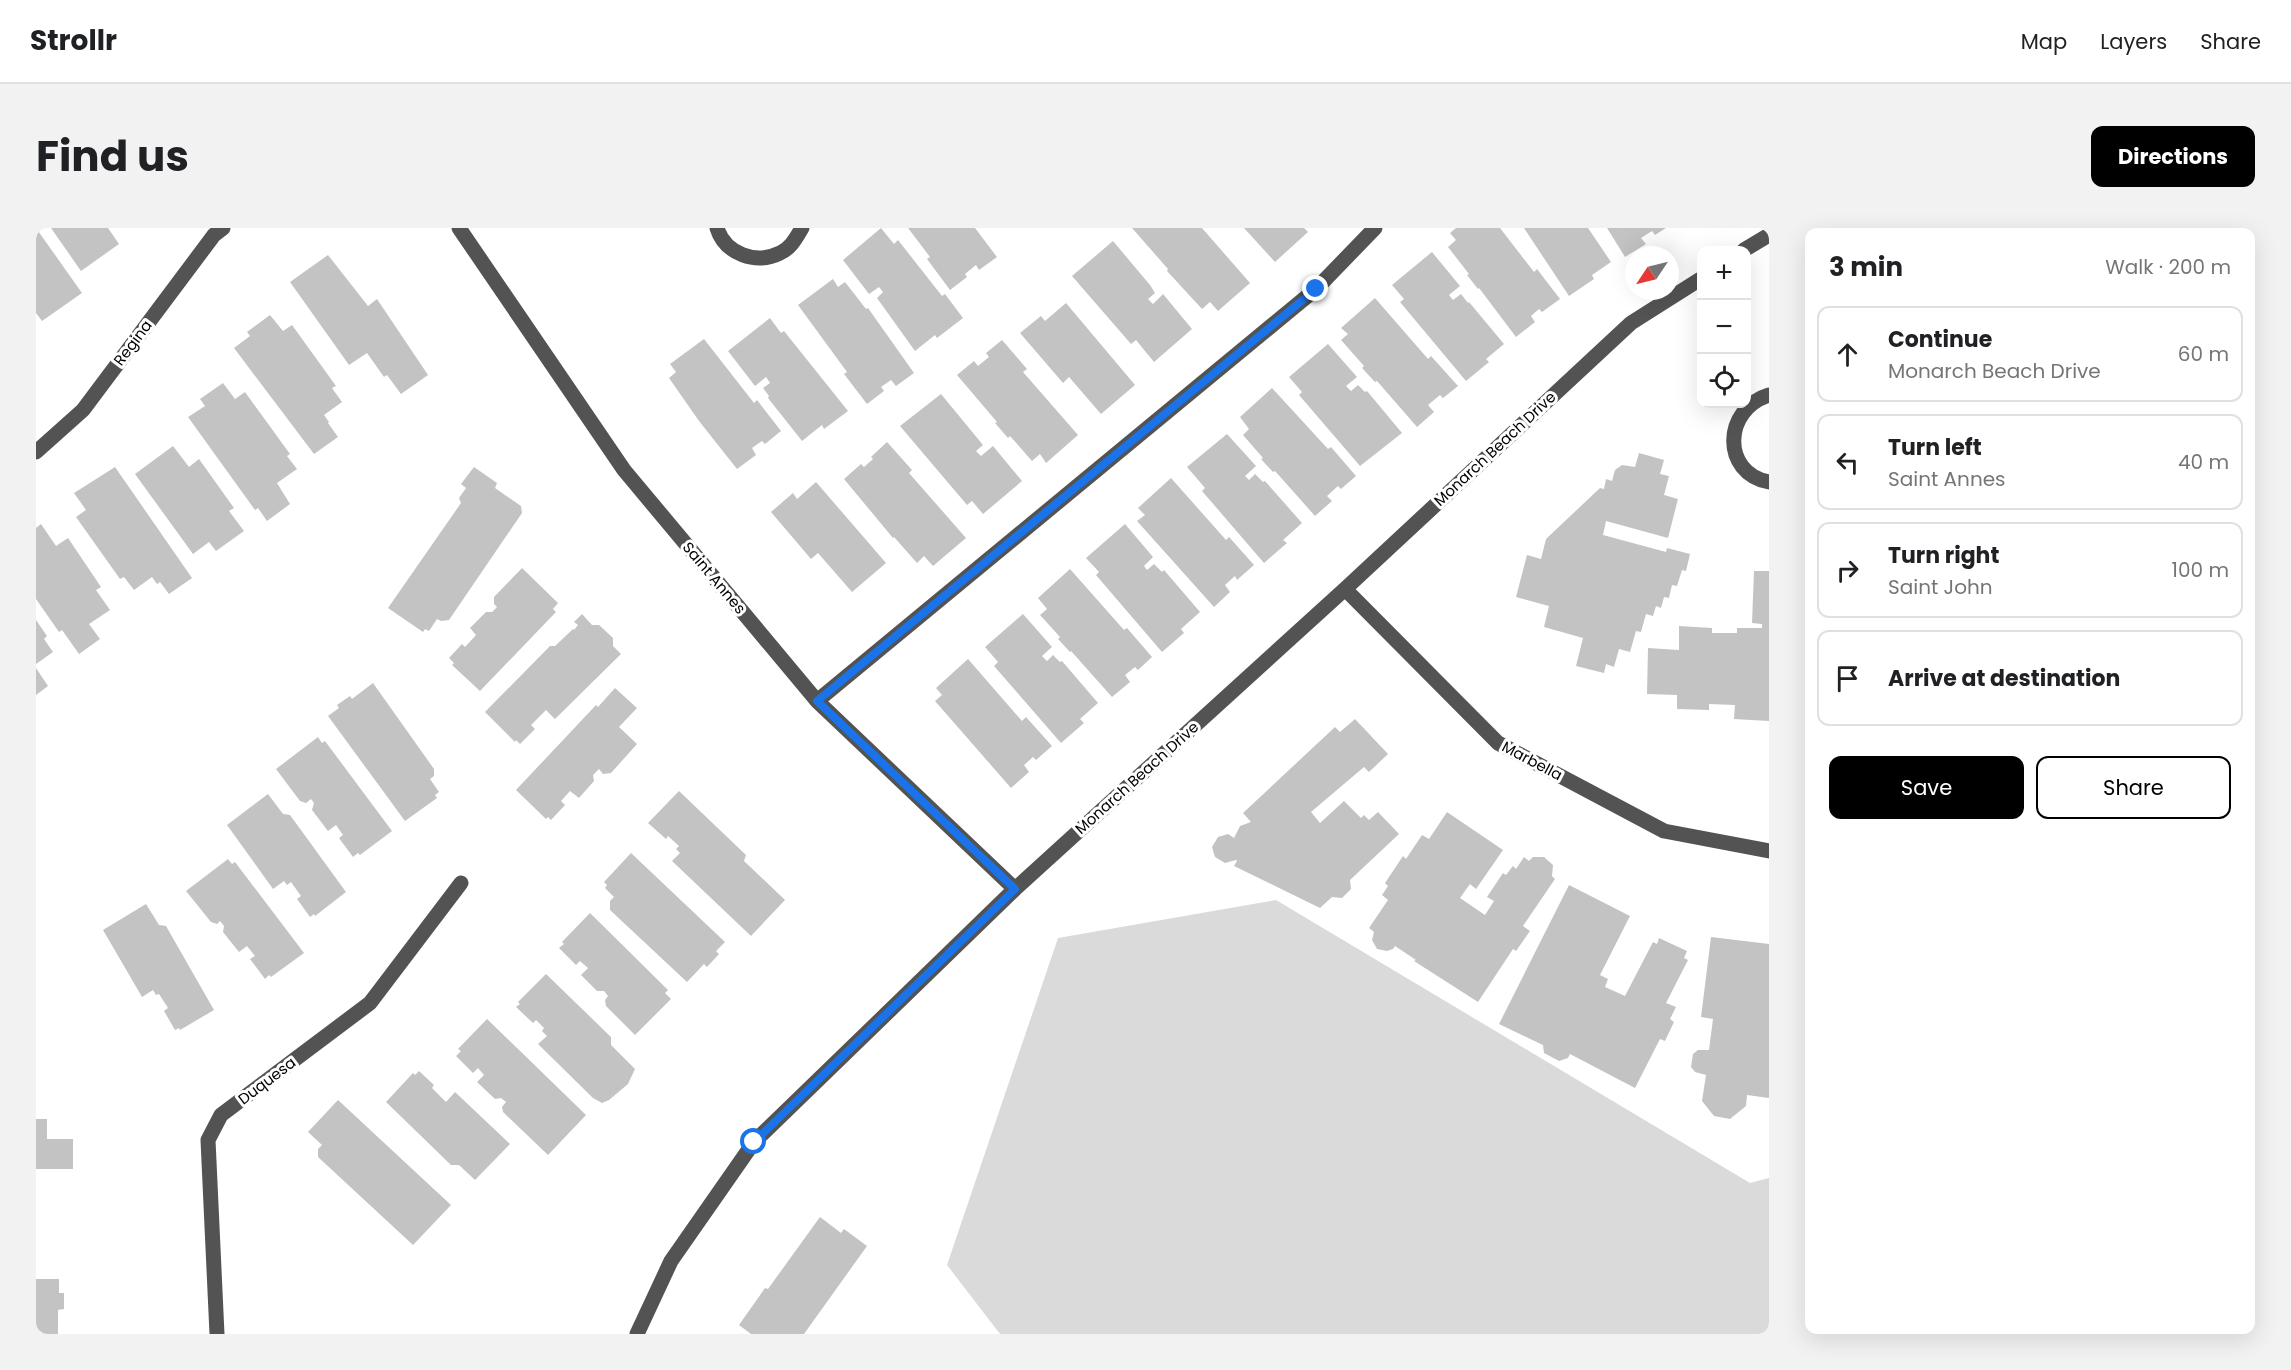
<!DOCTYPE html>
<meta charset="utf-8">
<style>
:root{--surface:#fff;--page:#f2f2f2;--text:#202124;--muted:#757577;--line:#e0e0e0;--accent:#000}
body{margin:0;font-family:Poppins,sans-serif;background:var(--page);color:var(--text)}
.controls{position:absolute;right:18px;top:18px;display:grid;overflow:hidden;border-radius:12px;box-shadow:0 6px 24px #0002}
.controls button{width:54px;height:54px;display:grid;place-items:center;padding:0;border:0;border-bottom:2px solid var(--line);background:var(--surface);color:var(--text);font:30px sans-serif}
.compass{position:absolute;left:1589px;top:18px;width:54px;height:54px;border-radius:50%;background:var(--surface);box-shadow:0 6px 24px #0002;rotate:235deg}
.stop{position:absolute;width:18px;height:18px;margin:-14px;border:4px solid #1a73e8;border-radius:50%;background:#fff}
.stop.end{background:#1a73e8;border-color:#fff;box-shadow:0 2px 6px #0008}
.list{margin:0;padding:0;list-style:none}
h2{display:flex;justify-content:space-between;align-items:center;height:78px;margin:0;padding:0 24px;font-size:26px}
h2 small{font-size:20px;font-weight:400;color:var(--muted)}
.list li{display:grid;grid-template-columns:39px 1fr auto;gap:18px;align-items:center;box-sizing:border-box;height:96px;margin:0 12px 12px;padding:0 12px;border:2px solid var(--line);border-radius:12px}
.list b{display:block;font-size:22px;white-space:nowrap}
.list p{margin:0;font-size:20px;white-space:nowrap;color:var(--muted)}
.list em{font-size:20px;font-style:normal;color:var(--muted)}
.actions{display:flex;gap:12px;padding:18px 24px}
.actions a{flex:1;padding:14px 0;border:2px solid var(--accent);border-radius:12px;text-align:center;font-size:21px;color:var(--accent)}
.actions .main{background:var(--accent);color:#fff}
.icon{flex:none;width:33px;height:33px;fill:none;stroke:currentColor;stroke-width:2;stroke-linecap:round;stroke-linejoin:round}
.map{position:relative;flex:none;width:1733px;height:1106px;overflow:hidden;border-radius:12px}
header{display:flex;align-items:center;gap:36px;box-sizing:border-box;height:84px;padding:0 30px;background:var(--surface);border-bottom:2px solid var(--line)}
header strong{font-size:28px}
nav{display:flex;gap:33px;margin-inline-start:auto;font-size:21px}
.intro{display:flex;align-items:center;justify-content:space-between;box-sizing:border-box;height:144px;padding:0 36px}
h1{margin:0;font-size:42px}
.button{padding:15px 27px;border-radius:12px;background:var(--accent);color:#fff;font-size:21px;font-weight:700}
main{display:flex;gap:36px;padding:0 36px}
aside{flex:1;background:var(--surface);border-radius:12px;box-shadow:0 6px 24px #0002}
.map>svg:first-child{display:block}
.green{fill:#dadada}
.building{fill:#c3c3c3}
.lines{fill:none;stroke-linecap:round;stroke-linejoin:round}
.minor{stroke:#535353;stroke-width:15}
.route{stroke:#1a73e8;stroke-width:8}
.labels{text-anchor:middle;stroke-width:6;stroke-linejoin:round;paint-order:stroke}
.street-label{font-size:15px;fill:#000;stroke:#fff}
</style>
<header>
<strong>Strollr</strong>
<nav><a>Map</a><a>Layers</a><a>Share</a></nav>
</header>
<div class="intro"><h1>Find us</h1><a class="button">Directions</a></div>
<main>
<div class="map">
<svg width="1733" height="1106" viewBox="0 0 1733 1106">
<rect width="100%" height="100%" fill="#fff"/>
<!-- green -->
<path class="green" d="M 1240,672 L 1714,955 L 1733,950 L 1733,1106 L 964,1106 L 911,1037 L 1022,710 Z"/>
<!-- building -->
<path class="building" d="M 0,0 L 46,65 L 6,93 L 0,85 Z
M 15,0 L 72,0 L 83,16 L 45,43 Z
M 845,0 L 858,16 L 862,12 L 906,68 L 909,66 L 927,90 L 901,110 L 899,107 L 879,123 L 841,70 L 847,64 L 843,59 L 833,66 L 807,32 Z
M 872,0 L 939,0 L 961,29 L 943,42 L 940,37 L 929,46 L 931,49 L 914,62 L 891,31 L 894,29 Z
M 1096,0 L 1166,0 L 1214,55 L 1182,83 L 1174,74 L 1166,81 L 1131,43 L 1132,41 Z
M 1208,0 L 1268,0 L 1272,4 L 1239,34 Z
M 1420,0 L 1464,0 L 1498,44 L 1501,41 L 1524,71 L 1506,84 L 1503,81 L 1495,88 L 1499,94 L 1480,109 L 1443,60 L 1442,61 L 1431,47 L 1433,46 L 1412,19 L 1420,12 L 1414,5 Z
M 1488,0 L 1552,0 L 1575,34 L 1556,47 L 1558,51 L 1533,68 Z
M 1571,0 L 1630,0 L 1619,7 L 1616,3 L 1605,10 L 1610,16 L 1589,29 Z
M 1077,13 L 1114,57 L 1119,65 L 1112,71 L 1117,76 L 1127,66 L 1156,101 L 1118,134 L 1100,112 L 1095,116 L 1036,48 Z
M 1396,24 L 1424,58 L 1413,67 L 1417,72 L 1425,66 L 1432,75 L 1433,74 L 1468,116 L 1450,131 L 1453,134 L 1430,153 L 1364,74 L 1368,71 L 1356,57 Z
M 292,27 L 332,78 L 341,71 L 392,147 L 365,166 L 351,147 L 348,149 L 331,125 L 313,137 L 254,54 Z
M 797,51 L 802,59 L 809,54 L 830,81 L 832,80 L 878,145 L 860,158 L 855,152 L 845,159 L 848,163 L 831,176 L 808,146 L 811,144 L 762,77 Z
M 1339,70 L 1392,131 L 1395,128 L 1422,158 L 1407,170 L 1404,167 L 1392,177 L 1398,184 L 1381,199 L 1341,153 L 1339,154 L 1326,140 L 1328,138 L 1305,112 L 1312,106 L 1305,100 Z
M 1030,75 L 1099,157 L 1065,186 L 1033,149 L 1027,155 L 984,105 L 1005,88 L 1009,93 Z
M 234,87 L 247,103 L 256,97 L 300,158 L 296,160 L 306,174 L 288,187 L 293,194 L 292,195 L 302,209 L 278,226 L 198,120 L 214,108 L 211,104 Z
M 734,90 L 745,105 L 748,103 L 812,183 L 788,201 L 786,197 L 766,213 L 732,170 L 733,168 L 727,160 L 734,155 L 730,149 L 719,158 L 692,123 Z
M 668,111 L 718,175 L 721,172 L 745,203 L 729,216 L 726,213 L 716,220 L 720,227 L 701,241 L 663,193 L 633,150 L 640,144 L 634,136 Z
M 966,112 L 991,141 L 987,144 L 1042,207 L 1010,235 L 1004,226 L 996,233 L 974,208 L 972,210 L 959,195 L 961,194 L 921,147 L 938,133 L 942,138 L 953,129 L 950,125 Z
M 1292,116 L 1321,149 L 1310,158 L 1315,163 L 1322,157 L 1329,164 L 1331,163 L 1366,205 L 1324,238 L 1263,167 L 1266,164 L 1253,149 Z
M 187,155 L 199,171 L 209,164 L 254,226 L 251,228 L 261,241 L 241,255 L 254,276 L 231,293 L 222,280 L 219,282 L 152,189 L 169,178 L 164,171 Z
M 1236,160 L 1292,221 L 1295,219 L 1320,248 L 1305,261 L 1302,258 L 1291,268 L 1296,273 L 1279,288 L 1239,243 L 1237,244 L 1225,231 L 1227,230 L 1207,207 L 1213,201 L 1204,189 Z
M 905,166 L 947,217 L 940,223 L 945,228 L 957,218 L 986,253 L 947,286 L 936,273 L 931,277 L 864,198 Z
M 1191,206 L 1220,238 L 1209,248 L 1213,252 L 1219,246 L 1227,254 L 1229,253 L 1266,295 L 1247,312 L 1251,315 L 1228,335 L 1166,263 L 1169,260 L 1151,239 Z
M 851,214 L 876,242 L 873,245 L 930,310 L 897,338 L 888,328 L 881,335 L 858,309 L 857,310 L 808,251 L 825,236 L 828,239 L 837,231 L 835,229 Z
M 137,218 L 153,239 L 163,231 L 198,280 L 193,283 L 208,303 L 180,323 L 173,314 L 157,326 L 99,246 Z
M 1603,225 L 1628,232 L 1624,246 L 1633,248 L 1628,267 L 1642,271 L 1632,310 L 1570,293 L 1567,307 L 1630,324 L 1631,320 L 1654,326 L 1650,343 L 1646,342 L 1641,358 L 1636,357 L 1633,370 L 1628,369 L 1625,380 L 1620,378 L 1617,388 L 1610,386 L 1605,404 L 1600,403 L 1594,424 L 1583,421 L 1578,439 L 1570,436 L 1568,445 L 1540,438 L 1547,410 L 1508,399 L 1513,378 L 1480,369 L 1491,327 L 1505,331 L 1510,311 L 1564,260 L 1568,261 L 1570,251 L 1576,253 L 1579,242 L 1586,237 L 1599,239 Z
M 79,239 L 156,350 L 133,366 L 124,354 L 121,356 L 116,349 L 98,362 L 88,349 L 84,351 L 40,289 L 50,282 L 38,265 Z
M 438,239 L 461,255 L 459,260 L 485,278 L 486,285 L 413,392 L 405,393 L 401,391 L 393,403 L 389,401 L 387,404 L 352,380 L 425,275 L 423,270 L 430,260 L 425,256 Z
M 1135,250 L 1190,312 L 1193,309 L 1218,337 L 1201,352 L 1199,348 L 1189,357 L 1194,364 L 1178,379 L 1101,293 L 1109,287 L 1102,280 Z
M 780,254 L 850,335 L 816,364 L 782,325 L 775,331 L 735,284 L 757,265 L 761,271 Z
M 5,296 L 20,318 L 32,310 L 65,359 L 60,362 L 74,382 L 53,396 L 64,411 L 43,426 L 26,402 L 23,404 L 0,371 L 0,300 Z
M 1089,296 L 1117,329 L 1108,338 L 1111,342 L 1118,336 L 1126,344 L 1128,342 L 1164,384 L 1145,401 L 1148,405 L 1126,424 L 1060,347 L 1063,344 L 1050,330 Z
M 486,340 L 522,375 L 517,381 L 520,384 L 444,463 L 416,437 L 418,435 L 413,430 L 426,416 L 429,419 L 440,407 L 434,400 L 450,384 L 456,384 L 461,379 L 458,376 L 458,369 Z
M 1034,341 L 1088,402 L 1091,400 L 1116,429 L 1102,442 L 1099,439 L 1089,447 L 1094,454 L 1076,469 L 1035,423 L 1034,424 L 1022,411 L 1024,409 L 1004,387 L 1011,381 L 1002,370 Z
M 1718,343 L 1733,343 L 1733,493 L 1698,491 L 1699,477 L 1673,476 L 1673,482 L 1641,481 L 1641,467 L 1611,466 L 1612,420 L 1643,422 L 1643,398 L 1676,400 L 1676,405 L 1701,405 L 1701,400 L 1726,400 L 1726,396 L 1716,395 Z
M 546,386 L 556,397 L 563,397 L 577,410 L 577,418 L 585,426 L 519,491 L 510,482 L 495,497 L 499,501 L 484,516 L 480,512 L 479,514 L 449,484 L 514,418 L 519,418 L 537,401 L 538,402 L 542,397 L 538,394 Z
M 987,386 L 1016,419 L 1006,428 L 1011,433 L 1017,427 L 1024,434 L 1026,433 L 1062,475 L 1044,491 L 1048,495 L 1025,515 L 958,438 L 962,434 L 949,419 Z
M 0,392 L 11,408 L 8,411 L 17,424 L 0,436 Z
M 932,431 L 986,493 L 990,489 L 1016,518 L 1000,532 L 997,529 L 988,537 L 993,544 L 975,560 L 899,473 L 906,467 L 900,460 Z
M 0,440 L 12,458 L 0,467 Z
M 337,455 L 398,541 L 398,548 L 394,551 L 403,564 L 399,567 L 401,570 L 369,593 L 292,488 L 303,480 L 301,477 L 314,468 L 316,471 Z
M 579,460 L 601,480 L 583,499 L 601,516 L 575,545 L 567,546 L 563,541 L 557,547 L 558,553 L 543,570 L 534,563 L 525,573 L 529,577 L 515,592 L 512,589 L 510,591 L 480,562 L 560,477 L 562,479 Z
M 1319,491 L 1352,526 L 1333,544 L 1328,539 L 1275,584 L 1284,595 L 1308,573 L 1325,590 L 1328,587 L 1333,592 L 1342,584 L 1363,606 L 1314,652 L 1315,661 L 1306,670 L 1296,669 L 1284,680 L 1198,638 L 1201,633 L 1200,632 L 1189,635 L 1179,629 L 1176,619 L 1182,609 L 1192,606 L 1198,610 L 1204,598 L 1215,594 L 1207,585 L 1299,499 L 1304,504 Z
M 282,509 L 286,515 L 289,513 L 356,603 L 324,627 L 322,625 L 317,629 L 303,610 L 307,607 L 300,597 L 292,603 L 276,582 L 278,575 L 275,571 L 270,575 L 264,573 L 240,541 Z
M 643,563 L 710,627 L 708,633 L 749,672 L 715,708 L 636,633 L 644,625 L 640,621 L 643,618 L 632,608 L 630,611 L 612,595 Z
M 232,566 L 247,586 L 254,587 L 310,664 L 279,688 L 278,686 L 274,689 L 261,671 L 265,668 L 255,654 L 251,657 L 248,653 L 237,661 L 191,597 Z
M 1411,584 L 1467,622 L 1440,661 L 1434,656 L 1424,670 L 1449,687 L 1458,673 L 1451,669 L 1467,645 L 1470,647 L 1477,638 L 1480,641 L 1488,629 L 1493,633 L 1497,629 L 1508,629 L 1517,637 L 1516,648 L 1519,651 L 1487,698 L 1494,703 L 1480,723 L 1477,721 L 1442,774 L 1378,733 L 1380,732 L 1359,718 L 1357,721 L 1351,723 L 1341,721 L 1336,712 L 1338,704 L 1333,700 L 1352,672 L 1346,667 L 1352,658 L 1349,655 L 1367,628 L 1370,631 L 1386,607 L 1393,611 Z
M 595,625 L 689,714 L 680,723 L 683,726 L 671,739 L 668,736 L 651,754 L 574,682 L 574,673 L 578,669 L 569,660 L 571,657 L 568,654 Z
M 192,631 L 196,636 L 199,634 L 268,725 L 235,749 L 233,747 L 229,751 L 214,731 L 219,728 L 211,718 L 203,724 L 187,704 L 188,698 L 184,693 L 181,696 L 175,694 L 150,663 Z
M 1533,657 L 1594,688 L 1564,747 L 1572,751 L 1569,759 L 1589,768 L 1617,714 L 1621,716 L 1623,710 L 1651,723 L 1648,730 L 1652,732 L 1630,775 L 1640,779 L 1634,791 L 1638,794 L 1629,813 L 1624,811 L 1599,860 L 1534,826 L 1532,830 L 1523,833 L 1508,825 L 1507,817 L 1463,796 Z
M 110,676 L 123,697 L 130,698 L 178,782 L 144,802 L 143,800 L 139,802 L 128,783 L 132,780 L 123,766 L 120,767 L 117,762 L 106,769 L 67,702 Z
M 554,685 L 632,762 L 629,765 L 635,771 L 599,807 L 570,778 L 569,772 L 572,768 L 568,763 L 561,763 L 545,747 L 552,740 L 544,733 L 540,737 L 523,720 L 528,716 L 526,714 Z
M 1675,709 L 1733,716 L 1733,870 L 1711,867 L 1710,878 L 1694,891 L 1678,888 L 1666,873 L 1670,847 L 1659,844 L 1655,839 L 1657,826 L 1662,822 L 1673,822 L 1677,791 L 1665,789 Z
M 510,746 L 575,809 L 575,817 L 599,841 L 592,856 L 573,872 L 566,875 L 557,870 L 502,816 L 511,808 L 506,803 L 508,800 L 500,792 L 497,795 L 480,779 L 484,776 L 482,774 Z
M 451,791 L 550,887 L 512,927 L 467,884 L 466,879 L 470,874 L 465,870 L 459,871 L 441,854 L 448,847 L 442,840 L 437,845 L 420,828 L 425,823 L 422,821 Z
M 383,843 L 398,857 L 396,860 L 410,874 L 419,864 L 474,916 L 439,952 L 423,937 L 415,937 L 350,874 L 377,845 L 379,847 Z
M 302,872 L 415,977 L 377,1017 L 282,929 L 282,921 L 286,917 L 272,904 Z
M 0,891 L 11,891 L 11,911 L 37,911 L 37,941 L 0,941 Z
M 784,989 L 805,1005 L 808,1001 L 831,1018 L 768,1106 L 715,1106 L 703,1097 L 729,1060 L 732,1061 Z
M 0,1051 L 23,1051 L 23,1065 L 28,1065 L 28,1081 L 22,1082 L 22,1106 L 0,1106 Z"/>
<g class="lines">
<!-- minor -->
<path class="minor" d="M 423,0 L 588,242 L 781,473 L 979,661
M 681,0 C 689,26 720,37 744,25 C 755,20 760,10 766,0
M 1708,22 L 1733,7
M 1733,167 C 1687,181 1685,245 1733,254
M 0,224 L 47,182 L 178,7 L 187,0
M 1309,361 L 1462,515 L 1628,603 L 1733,623
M 781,473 L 1280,61 L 1339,0
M 181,1106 L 172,912 L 185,887 L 334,775 L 425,655
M 601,1106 L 635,1033 L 718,914 L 979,661 L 1309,361 L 1595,95 L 1666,50"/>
</g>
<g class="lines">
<!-- route -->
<path class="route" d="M 718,914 L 979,661 L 781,473 L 1280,61"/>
</g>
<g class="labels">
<!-- street labels -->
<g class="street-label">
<text transform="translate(97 115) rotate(-53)" y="5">Regina</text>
<text transform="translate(1459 221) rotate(-43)" y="5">Monarch Beach Drive</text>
<text transform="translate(678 350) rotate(50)" y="5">Saint Annes</text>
<text transform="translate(1496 533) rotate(28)" y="5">Marbella</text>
<text transform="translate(1101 550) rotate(-42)" y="5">Monarch Beach Drive</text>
<text transform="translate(231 853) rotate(-37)" y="5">Duquesa</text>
</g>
</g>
</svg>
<div class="controls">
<button>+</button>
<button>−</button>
<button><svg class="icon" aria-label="locate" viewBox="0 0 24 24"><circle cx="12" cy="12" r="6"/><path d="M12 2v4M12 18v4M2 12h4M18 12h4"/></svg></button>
</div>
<svg class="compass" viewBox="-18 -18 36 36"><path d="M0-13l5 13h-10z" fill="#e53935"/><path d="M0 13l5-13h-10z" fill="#757577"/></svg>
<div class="stop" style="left:718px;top:914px"></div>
<div class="stop end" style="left:1280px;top:61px"></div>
</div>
<aside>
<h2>3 min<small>Walk · 200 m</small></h2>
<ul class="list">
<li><svg class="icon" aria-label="ahead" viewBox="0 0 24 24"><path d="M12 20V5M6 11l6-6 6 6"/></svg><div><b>Continue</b><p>Monarch Beach Drive</p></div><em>60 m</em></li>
<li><svg class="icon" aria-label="left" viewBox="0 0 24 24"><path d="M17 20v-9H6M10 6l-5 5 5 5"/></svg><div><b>Turn left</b><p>Saint Annes</p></div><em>40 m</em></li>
<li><svg class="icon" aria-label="right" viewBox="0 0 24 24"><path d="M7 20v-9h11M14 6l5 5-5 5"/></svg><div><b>Turn right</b><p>Saint John</p></div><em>100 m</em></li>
<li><svg class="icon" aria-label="arrive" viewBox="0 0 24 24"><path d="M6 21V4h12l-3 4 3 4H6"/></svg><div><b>Arrive at destination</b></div></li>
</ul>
<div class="actions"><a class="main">Save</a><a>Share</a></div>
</aside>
</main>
